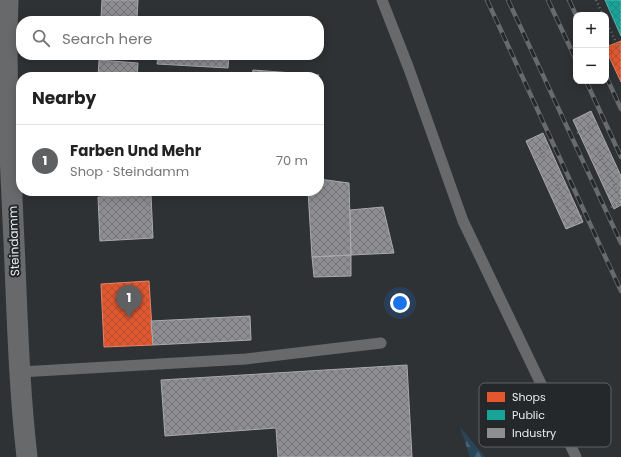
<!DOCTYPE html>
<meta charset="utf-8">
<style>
:root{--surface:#fff;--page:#f2f2f2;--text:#222;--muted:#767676;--line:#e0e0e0;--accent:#5f6061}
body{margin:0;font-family:Poppins,sans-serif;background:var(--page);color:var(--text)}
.controls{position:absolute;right:12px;top:12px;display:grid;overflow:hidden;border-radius:8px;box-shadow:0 2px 10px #0003}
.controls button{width:36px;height:36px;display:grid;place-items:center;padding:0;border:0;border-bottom:1px solid var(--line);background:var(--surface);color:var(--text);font:20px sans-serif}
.you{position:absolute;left:400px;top:303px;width:14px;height:14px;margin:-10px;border:3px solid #fff;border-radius:50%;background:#1a73e8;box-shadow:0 0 0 6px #1a73e833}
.badge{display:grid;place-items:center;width:26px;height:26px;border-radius:50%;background:var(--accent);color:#fff;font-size:13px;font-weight:700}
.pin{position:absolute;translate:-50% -33px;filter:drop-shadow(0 1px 2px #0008)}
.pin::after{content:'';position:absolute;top:21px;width:14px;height:12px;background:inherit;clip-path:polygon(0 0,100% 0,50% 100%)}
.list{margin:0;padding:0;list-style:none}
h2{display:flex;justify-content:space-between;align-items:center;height:52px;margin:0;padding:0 16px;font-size:17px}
h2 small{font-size:13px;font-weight:400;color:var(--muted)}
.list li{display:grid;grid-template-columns:26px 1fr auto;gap:12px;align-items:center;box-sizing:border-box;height:72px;padding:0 16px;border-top:1px solid var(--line)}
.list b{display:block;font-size:15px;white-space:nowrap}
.list p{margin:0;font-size:13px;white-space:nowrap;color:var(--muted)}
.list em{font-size:13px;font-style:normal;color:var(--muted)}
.icon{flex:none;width:22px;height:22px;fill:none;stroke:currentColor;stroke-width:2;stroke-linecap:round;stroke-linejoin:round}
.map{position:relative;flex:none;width:621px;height:457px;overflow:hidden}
.search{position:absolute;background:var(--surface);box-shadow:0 2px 10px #0003;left:16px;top:16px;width:308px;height:44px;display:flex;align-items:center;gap:10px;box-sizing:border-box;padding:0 14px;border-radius:16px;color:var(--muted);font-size:15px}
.panel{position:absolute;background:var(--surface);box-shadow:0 2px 10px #0003;left:16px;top:72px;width:308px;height:124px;border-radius:16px}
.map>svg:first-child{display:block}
.forest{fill:url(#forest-firs)}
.shops{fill:url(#shops-cross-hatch);stroke:#e68468}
.public{fill:url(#public-cross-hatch);stroke:#56b9b2}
.industry{fill:url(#industry-cross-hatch);stroke:#a9aaae}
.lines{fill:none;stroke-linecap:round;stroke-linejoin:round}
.path{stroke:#6c6e6e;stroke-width:2.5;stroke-dasharray:1 3;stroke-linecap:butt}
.service{stroke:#68696b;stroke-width:11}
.minor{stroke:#68696b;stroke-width:21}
.rail-casing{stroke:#696a6b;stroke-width:4.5}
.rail{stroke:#25282b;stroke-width:3;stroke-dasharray:9;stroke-linecap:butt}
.labels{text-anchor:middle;stroke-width:4;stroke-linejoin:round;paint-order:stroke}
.street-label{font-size:12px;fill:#eaecee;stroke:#25282b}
.key{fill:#25282b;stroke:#606366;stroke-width:1}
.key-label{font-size:11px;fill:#eaecee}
</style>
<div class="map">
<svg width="621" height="457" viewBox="0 0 621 457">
<defs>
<pattern id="forest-firs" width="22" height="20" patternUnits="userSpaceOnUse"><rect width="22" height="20" fill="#29455a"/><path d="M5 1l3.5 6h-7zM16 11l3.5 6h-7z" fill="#486072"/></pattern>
<pattern id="shops-cross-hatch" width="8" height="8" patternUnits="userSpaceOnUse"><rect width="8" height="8" fill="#e4572e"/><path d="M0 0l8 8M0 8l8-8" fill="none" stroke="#ad5137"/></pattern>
<pattern id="public-cross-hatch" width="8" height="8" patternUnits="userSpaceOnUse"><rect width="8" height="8" fill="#17a398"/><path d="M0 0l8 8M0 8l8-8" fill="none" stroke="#258780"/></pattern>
<pattern id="industry-cross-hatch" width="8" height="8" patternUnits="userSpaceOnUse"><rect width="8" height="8" fill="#8d8d92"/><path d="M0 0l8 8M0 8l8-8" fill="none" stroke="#747478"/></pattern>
</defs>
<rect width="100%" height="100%" fill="#2f3234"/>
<!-- forest -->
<path class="forest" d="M 460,427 L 485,457 L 470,457 Z"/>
<!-- shops -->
<path class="shops" d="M 621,41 L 621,82 L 606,50 L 606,47 Z
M 149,281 L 153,345 L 104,347 L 101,284 Z"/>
<!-- public -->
<path class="public" d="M 605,0 L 621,0 L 621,36 Z"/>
<!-- industry -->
<path class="industry" d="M 102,0 L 138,0 L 137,19 L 101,17 Z
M 158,55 L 229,55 L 228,68 L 157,64 Z
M 99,60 L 138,63 L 137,77 L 98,77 Z
M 253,70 L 319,75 L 318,77 L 252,77 Z
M 591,111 L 621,176 L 621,205 L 614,209 L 573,120 Z
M 543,133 L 583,222 L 566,229 L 526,141 Z
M 319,179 L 349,183 L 351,255 L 312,257 L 308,191 L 319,191 Z
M 151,195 L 153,238 L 100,241 L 98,197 Z
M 383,207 L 394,253 L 351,255 L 350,210 Z
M 351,255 L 351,276 L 314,277 L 312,257 Z
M 250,316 L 251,340 L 153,345 L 151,321 Z
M 407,365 L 412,457 L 278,457 L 276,428 L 165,436 L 161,380 Z"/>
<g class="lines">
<!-- path -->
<path class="path" d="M 596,0 L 603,15
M 606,21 L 621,53
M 577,133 L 588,128
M 591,135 L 588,128 L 599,123
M 597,148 L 621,200
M 544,157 L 540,150 L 549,145
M 550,170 L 573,220 L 582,216
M 611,207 L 621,202"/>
<!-- service -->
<path class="service" d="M 382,0 L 409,69 L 463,221 L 576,457
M 20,372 L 246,359 L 381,343"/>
<!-- minor -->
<path class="minor" d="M 8,0 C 5,74 10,147 13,221 C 17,300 18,379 27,457"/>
<defs>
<path id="rail" d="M 487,0 L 621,291
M 508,0 L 621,243
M 548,0 L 576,60
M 569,0 L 576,15
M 606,76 L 621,109
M 586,81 L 621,157"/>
</defs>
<!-- rail casing -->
<use href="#rail" class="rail-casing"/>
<!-- rail -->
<use href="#rail" class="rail"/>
</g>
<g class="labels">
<!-- street labels -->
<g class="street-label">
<text transform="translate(14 241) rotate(-92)" y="4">Steindamm</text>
</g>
</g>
<!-- legend -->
<rect x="479" y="383" width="132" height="64" rx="6" class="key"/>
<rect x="487" y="392" width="18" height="10" fill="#e4572e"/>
<rect x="487" y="410" width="18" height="10" fill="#17a398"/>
<rect x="487" y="428" width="18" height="10" fill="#8d8d92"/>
<g class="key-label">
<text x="512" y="401">Shops</text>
<text x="512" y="419">Public</text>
<text x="512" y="437">Industry</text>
</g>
</svg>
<div class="controls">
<button>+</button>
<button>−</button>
</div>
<div class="you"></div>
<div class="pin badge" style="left:129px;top:318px">1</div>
<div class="search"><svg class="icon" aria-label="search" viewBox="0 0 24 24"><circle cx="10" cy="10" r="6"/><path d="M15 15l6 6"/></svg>Search here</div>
<section class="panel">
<h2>Nearby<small></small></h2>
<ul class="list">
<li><span class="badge">1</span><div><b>Farben Und Mehr</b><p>Shop · Steindamm</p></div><em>70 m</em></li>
</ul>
</section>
</div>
